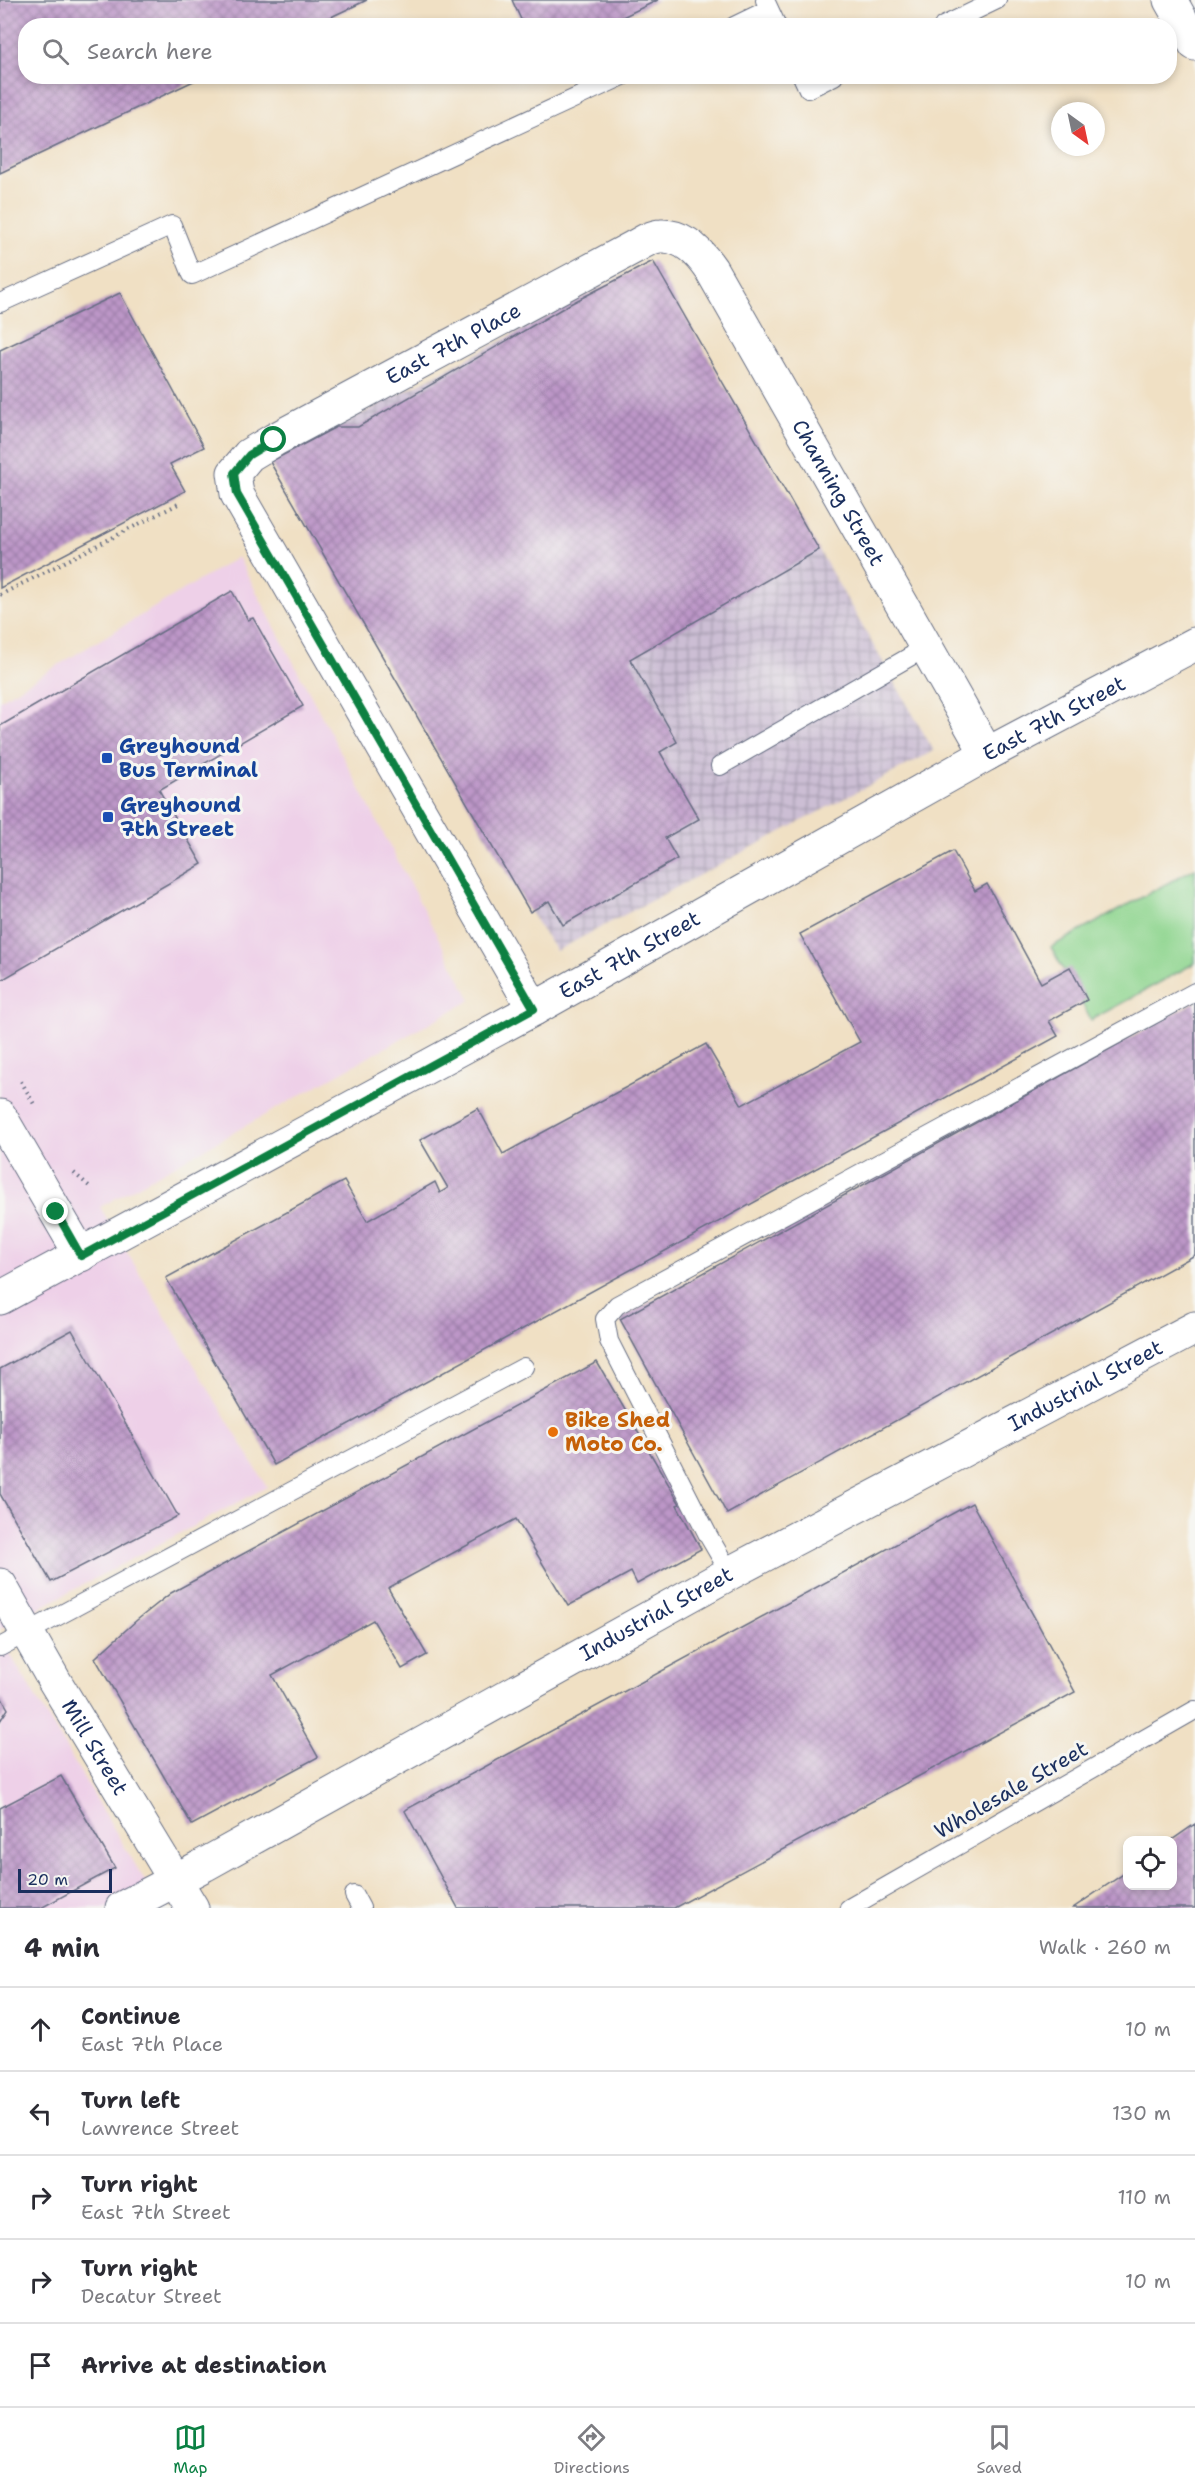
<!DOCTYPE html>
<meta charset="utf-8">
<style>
:root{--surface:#fff;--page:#f2f2f3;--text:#2b2b33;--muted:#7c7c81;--line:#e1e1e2;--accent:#0b8043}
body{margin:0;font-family:"Shantell Sans",sans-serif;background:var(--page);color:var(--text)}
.controls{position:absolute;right:18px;bottom:18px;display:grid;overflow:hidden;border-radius:12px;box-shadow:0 3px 9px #0003}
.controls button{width:54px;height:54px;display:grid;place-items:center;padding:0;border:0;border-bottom:2px solid var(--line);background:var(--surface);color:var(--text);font:30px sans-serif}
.compass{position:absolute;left:1051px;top:102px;width:54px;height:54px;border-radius:50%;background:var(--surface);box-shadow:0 3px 9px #0003;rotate:147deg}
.scale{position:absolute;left:18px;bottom:15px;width:94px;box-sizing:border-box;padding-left:6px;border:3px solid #1b2f5e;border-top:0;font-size:16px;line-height:21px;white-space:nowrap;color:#1b2f5e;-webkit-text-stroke:4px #f6f6f2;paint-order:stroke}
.stop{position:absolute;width:18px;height:18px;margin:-14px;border:4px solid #0b8043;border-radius:50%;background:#fff}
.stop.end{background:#0b8043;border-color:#fff;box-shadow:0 2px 6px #0008}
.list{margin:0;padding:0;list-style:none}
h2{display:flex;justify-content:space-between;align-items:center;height:78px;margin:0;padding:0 24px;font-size:26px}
h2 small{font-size:20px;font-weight:400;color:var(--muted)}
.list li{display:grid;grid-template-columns:39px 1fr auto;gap:18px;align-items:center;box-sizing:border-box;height:84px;padding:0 24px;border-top:2px solid var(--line)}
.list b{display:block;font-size:22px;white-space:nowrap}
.list p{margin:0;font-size:20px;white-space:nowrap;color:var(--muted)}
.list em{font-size:20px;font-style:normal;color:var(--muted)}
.icon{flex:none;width:33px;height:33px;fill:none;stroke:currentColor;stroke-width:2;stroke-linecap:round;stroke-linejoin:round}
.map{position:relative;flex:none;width:1195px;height:1908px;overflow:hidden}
.search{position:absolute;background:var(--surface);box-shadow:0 3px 9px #0003;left:18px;right:18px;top:18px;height:66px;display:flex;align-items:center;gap:15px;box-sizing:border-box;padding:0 21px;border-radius:24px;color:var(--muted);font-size:22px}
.sheet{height:498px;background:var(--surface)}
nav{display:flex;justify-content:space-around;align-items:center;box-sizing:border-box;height:84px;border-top:2px solid var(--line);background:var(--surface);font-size:16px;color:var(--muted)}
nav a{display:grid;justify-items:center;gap:3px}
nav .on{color:var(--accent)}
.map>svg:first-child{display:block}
.built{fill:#eed0e8}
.industrial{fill:url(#industrial-grid)}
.pitch{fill:#8fd58f;stroke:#558276;stroke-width:1.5}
.building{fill:url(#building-cross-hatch)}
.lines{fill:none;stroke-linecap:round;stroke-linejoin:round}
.service-casing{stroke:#666d82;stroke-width:20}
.minor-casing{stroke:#666d82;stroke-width:35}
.secondary-casing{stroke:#666d82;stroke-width:35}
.primary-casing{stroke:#666d82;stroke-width:35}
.path{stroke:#666d82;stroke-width:4;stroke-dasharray:1.5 4.5;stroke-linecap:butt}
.service{stroke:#fff;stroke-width:18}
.minor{stroke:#fff;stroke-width:33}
.secondary{stroke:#fff;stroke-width:33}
.primary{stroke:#fff;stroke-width:33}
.route{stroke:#0b8043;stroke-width:8}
.transit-dot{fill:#1a4fb4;stroke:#f6f6f2;stroke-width:2}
.food-dot{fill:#e8710a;stroke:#f6f6f2;stroke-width:2}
.labels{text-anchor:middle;stroke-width:6;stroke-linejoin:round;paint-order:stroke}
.street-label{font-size:21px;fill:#1b2f5e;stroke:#f6f6f2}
.transit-label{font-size:21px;font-weight:bold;fill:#164399;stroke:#f6f6f2;text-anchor:start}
.food-label{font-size:21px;font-weight:bold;fill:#c56008;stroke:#f6f6f2;text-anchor:start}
</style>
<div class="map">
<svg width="1195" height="1908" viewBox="0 0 1195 1908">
<defs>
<pattern id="industrial-grid" width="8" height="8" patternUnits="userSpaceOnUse" patternTransform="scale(1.5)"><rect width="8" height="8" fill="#ccbed4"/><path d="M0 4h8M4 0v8" fill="none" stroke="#a59baf"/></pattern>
<pattern id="building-cross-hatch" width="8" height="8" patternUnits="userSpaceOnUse" patternTransform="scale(1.5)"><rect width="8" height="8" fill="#bd97c8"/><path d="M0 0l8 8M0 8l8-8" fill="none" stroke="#997ca6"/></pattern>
</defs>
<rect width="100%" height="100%" fill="#f6f6f2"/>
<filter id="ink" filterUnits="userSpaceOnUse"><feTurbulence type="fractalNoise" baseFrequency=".0167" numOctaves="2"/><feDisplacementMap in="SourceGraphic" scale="12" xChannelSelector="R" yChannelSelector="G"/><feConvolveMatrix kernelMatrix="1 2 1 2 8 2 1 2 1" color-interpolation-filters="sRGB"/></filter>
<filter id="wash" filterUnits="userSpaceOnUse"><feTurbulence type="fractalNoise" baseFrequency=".008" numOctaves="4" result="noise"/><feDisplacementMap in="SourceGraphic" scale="24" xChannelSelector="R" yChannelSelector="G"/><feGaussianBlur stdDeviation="1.35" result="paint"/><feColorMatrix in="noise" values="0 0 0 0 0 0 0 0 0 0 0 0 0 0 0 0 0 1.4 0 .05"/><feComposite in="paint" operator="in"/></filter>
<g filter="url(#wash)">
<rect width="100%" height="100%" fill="#f0e0c4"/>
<!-- built -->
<path class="built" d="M 238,557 L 471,1000 L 100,1207 L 267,1487 L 0,1629 L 0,700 Z
M 0,1637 L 161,1908 L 0,1908 Z"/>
<!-- industrial -->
<path class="industrial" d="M 653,261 L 934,751 L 556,951 L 530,912 L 270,462 Z"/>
<!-- pitch -->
<path class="pitch" d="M 1195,868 L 1195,963 L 1091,1020 L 1051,947 Z"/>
<g id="blocks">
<!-- building -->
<path class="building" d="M 0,0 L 367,0 L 312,26 L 26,26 L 26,76 L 204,76 L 0,173 Z
M 512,0 L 658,0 L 604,26 L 524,26 Z
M 653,261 L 819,550 L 630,659 L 677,742 L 660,752 L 699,819 L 665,838 L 677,859 L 563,925 L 549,901 L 530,912 L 270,462 L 336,427 L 358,427 L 570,304 Z
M 120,293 L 204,447 L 170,464 L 185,491 L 0,588 L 0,350 Z
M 232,591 L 248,620 L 253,618 L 303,706 L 159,790 L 202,864 L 0,981 L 0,726 Z
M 953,851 L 975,891 L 987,884 L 1041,983 L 1070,967 L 1087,1000 L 1049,1021 L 1058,1036 L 274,1465 L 166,1278 L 344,1181 L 367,1221 L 435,1182 L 440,1193 L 448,1188 L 420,1140 L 478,1108 L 503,1154 L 706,1044 L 742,1105 L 860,1042 L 800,934 Z
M 1195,1002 L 1195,1255 L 727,1514 L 620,1319 Z
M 72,1330 L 178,1516 L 51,1582 L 0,1494 L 0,1369 Z
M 597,1362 L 680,1504 L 677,1505 L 701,1549 L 637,1584 L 631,1572 L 568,1606 L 516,1519 L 388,1588 L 427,1655 L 402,1669 L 373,1620 L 272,1675 L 318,1757 L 192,1825 L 95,1658 L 137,1620 L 171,1593 Z
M 972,1503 L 1075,1692 L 674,1908 L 458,1908 L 405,1811 L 407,1809 Z
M 0,1695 L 8,1709 L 0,1721 Z
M 61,1776 L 115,1868 L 41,1908 L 0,1908 L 0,1808 Z
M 1195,1824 L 1195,1908 L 1073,1908 L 1128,1871 L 1128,1886 L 1172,1886 L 1172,1840 Z"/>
</g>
</g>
<g filter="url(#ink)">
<use href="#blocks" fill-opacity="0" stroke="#666d82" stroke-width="1.5"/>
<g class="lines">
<defs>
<path id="service" d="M 765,0 L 777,26
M 734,26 L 769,9
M 943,26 L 997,0
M 802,76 L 808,89 L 834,76
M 0,303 L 172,225 L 192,275 L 623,76
M 720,766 L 925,648
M 730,1573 L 709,1537 L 609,1341 L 605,1319 L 617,1305 L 1195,992
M 0,1647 L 524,1367
M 354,1895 L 361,1908
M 849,1908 L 1195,1710"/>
<g id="minor">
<path id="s1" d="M 534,1009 L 237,494 L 234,473 L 249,455 L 274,440 L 634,247 C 641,243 652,236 661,236 C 683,235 700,253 711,269 L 987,754"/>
<path d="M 0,1116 L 81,1255"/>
<path id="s2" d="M 0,1585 L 54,1680 L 192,1908"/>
<path id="s3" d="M 122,1908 L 204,1865 L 730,1573 L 1195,1328"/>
</g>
<g id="secondary">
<path id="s4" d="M 0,1298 L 534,1009 L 987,754 L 1195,644"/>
</g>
<path id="primary" d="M 1170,0 L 1195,44"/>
</defs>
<!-- service casing -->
<use href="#service" class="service-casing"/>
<!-- minor casing -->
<use href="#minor" class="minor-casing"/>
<!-- secondary casing -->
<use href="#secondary" class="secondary-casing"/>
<!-- primary casing -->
<use href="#primary" class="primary-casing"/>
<!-- path -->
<path class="path" d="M 0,595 L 180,503
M 21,1081 L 34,1104
M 74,1173 L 89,1186"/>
<!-- service -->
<use href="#service" class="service"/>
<!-- minor -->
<use href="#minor" class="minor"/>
<!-- secondary -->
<use href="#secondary" class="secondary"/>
<!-- primary -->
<use href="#primary" class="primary"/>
</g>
</g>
<g class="lines" filter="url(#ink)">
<!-- route -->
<path class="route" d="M 56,1212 L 81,1256 L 534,1009 L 237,494 L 234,473 L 249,455 L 274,440"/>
</g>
<!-- markers -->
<g class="transit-dot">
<rect x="101" y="752" width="12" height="12" rx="3"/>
<rect x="102" y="811" width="12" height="12" rx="3"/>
</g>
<circle class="food-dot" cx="553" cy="1432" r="6"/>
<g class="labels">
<!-- street labels -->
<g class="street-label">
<text dy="7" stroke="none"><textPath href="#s1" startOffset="872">East 7th Place</textPath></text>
<text dy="7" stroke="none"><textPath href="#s1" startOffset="1426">Channing Street</textPath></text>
<text dy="7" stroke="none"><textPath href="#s4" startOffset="1203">East 7th Street</textPath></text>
<text dy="7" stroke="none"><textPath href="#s4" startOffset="717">East 7th Street</textPath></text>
<text dy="7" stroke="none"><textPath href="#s3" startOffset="1096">Industrial Street</textPath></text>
<text dy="7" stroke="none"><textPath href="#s3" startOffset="610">Industrial Street</textPath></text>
<text dy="7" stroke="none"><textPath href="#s2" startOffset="188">Mill Street</textPath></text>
<text transform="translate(1011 1790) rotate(-30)" y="7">Wholesale Street</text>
</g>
<!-- transit labels -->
<g class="transit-label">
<text x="119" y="753">Greyhound<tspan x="119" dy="24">Bus Terminal</tspan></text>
<text x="120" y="812">Greyhound<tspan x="120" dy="24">7th Street</tspan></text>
</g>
<!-- food labels -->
<g class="food-label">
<text x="565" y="1427">Bike Shed<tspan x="565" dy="24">Moto Co.</tspan></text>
</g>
</g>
</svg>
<div class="controls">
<button><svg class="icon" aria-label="locate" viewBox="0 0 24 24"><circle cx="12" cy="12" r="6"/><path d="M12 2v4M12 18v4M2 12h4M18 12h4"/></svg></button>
</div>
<svg class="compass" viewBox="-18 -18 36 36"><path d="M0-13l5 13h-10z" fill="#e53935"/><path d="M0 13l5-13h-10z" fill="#7c7c81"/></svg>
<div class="scale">20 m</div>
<div class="stop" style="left:274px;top:440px"></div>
<div class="stop end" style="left:56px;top:1212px"></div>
<div class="search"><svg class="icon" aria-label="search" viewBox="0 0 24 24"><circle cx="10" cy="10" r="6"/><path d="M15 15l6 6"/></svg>Search here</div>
</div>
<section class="sheet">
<h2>4 min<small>Walk · 260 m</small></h2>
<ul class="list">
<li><svg class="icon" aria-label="ahead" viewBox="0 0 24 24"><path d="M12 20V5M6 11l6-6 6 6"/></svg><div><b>Continue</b><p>East 7th Place</p></div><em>10 m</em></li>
<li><svg class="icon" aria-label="left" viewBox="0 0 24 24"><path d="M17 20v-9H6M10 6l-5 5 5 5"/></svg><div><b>Turn left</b><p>Lawrence Street</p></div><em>130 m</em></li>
<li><svg class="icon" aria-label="right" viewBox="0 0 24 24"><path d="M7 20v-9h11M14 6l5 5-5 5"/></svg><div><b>Turn right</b><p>East 7th Street</p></div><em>110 m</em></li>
<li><svg class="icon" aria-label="right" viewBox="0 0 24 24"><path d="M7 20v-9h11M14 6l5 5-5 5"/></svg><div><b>Turn right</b><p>Decatur Street</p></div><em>10 m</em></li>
<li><svg class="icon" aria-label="arrive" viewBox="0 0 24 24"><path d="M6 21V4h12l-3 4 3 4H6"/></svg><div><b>Arrive at destination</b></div></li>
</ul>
</section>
<nav>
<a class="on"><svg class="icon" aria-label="map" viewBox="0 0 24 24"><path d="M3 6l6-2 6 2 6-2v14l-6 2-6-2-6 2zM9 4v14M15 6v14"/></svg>Map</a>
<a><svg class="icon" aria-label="directions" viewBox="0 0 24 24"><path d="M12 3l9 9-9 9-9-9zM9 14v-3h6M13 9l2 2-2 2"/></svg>Directions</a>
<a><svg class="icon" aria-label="saved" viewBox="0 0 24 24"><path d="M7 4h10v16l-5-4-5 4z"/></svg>Saved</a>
</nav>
